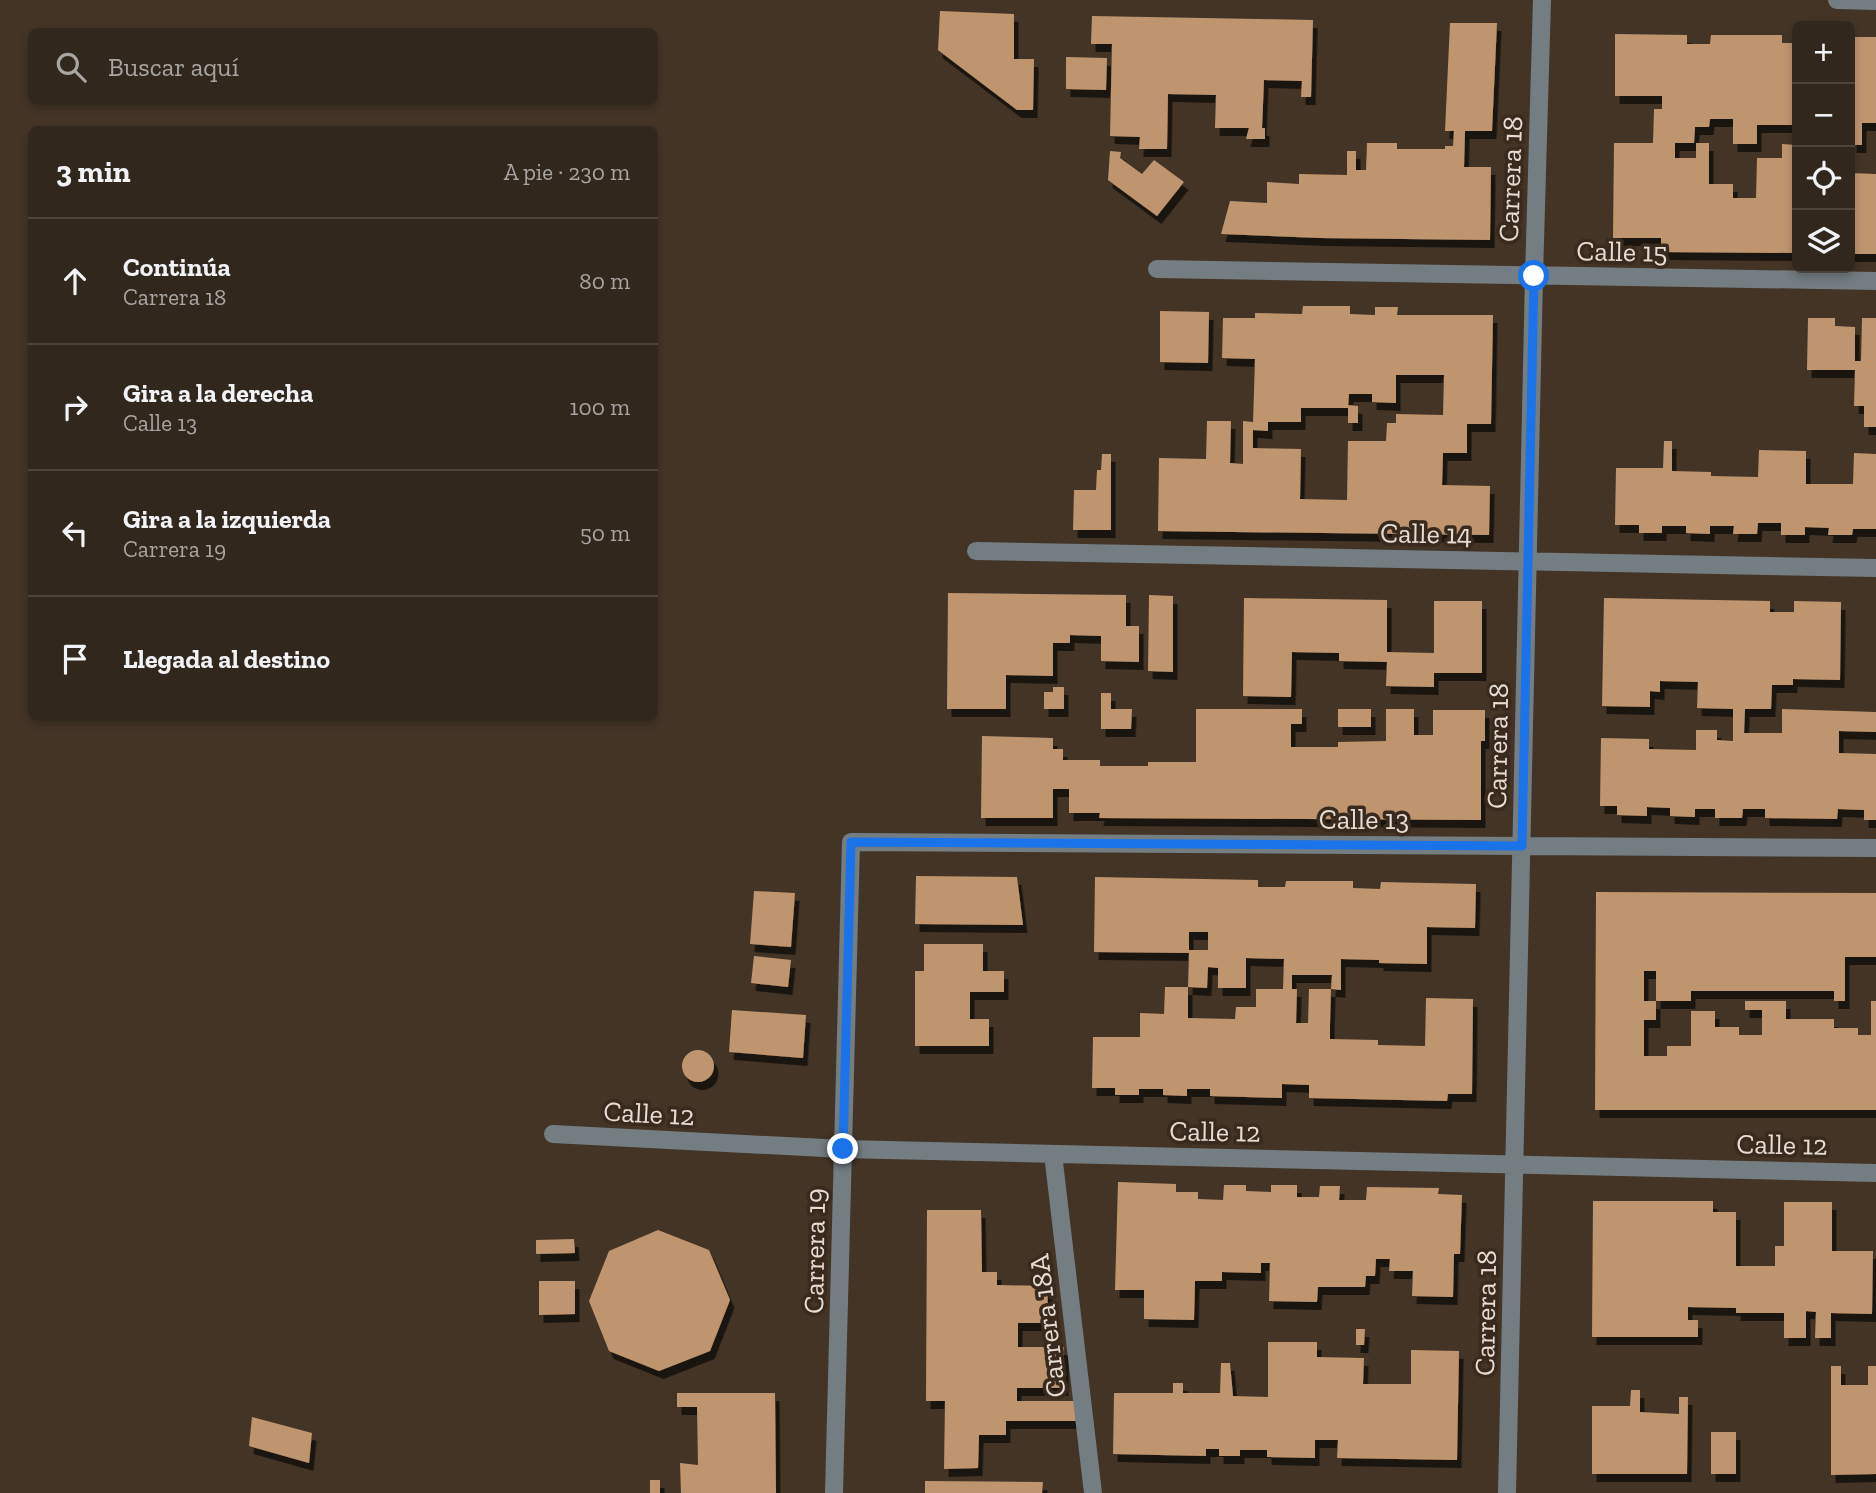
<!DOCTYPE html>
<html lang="es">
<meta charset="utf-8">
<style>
:root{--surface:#32271c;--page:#3a2f25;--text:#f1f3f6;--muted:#a8a5a3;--line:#4d443b}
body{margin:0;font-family:"Zilla Slab",serif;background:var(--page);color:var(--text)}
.controls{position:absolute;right:21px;top:21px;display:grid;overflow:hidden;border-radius:10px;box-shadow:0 4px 10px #0003}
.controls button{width:63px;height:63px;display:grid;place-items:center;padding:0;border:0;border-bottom:2px solid var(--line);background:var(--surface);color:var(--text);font:35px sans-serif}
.stop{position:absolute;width:21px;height:21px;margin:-16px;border:5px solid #1a73e8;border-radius:50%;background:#fff}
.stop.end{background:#1a73e8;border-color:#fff;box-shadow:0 2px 7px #0008}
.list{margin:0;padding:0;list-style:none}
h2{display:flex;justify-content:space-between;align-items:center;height:91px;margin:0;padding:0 28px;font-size:30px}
h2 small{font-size:23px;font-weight:400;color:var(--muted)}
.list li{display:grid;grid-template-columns:46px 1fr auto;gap:21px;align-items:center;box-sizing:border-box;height:126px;padding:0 28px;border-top:2px solid var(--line)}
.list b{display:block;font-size:26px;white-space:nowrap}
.list p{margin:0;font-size:23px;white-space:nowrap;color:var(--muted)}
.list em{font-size:23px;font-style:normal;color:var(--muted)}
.icon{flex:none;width:38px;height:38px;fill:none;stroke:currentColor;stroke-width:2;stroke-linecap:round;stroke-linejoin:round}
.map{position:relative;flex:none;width:1876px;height:1493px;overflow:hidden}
.search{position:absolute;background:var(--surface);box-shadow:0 4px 10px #0003;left:28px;top:28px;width:630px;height:77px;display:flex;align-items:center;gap:18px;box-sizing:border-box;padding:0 24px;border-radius:10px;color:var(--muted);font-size:26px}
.panel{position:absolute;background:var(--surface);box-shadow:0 4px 10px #0003;left:28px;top:126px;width:630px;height:595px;border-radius:10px}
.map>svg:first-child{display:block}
.building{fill:#bf956f;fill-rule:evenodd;filter:url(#shadow)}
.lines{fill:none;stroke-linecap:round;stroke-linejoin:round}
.minor{stroke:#737d82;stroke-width:18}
.route{stroke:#1a73e8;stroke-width:9}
.labels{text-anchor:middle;stroke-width:7;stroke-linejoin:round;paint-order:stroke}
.street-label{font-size:28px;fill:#e6dcd3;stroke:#392a1d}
</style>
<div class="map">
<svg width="1876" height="1493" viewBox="0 0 1876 1493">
<defs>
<filter id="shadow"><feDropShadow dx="4.5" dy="8" stdDeviation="0" flood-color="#0009"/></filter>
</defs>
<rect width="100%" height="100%" fill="#433426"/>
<!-- building -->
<path class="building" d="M 940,11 L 1014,14 L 1014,59 L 1034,59 L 1033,110 L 1017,110 L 938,50 Z
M 1092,16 L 1313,20 L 1311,97 L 1301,97 L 1302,81 L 1264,80 L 1262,128 L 1265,128 L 1265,139 L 1246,139 L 1249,128 L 1215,128 L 1216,95 L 1168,94 L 1167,149 L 1139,149 L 1140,137 L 1110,136 L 1112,44 L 1091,44 Z
M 1450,23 L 1497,23 L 1492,131 L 1465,131 L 1464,167 L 1491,167 L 1490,240 L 1320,238 L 1221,234 L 1230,201 L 1267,203 L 1267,182 L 1299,184 L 1299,174 L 1347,175 L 1347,151 L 1356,151 L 1356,170 L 1366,170 L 1367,143 L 1397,143 L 1397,149 L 1445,149 L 1445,146 L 1453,146 L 1454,131 L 1445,131 Z
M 1615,34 L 1687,35 L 1687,44 L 1710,44 L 1711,35 L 1782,35 L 1782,43 L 1797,43 L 1797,125 L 1757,125 L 1757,144 L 1733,144 L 1733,119 L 1710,119 L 1709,127 L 1695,127 L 1694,143 L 1675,143 L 1675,158 L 1696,158 L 1696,143 L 1709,143 L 1709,184 L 1733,184 L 1733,198 L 1756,198 L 1757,158 L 1782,158 L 1782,144 L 1797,145 L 1797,253 L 1661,252 L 1661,238 L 1613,238 L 1614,143 L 1653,143 L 1654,109 L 1662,109 L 1662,96 L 1615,96 Z
M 1853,37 L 1876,37 L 1876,123 L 1862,123 L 1862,145 L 1852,145 L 1852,128 L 1850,128 L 1850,110 L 1852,110 L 1852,100 L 1850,100 L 1850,44 L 1853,44 Z
M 1066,57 L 1107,58 L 1106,90 L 1066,89 Z
M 1110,151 L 1121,152 L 1120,158 L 1142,174 L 1154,160 L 1184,182 L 1157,216 L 1108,180 Z
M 1850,173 L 1876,174 L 1876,254 L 1850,254 Z
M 1303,306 L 1350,306 L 1350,314 L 1375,315 L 1375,307 L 1398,307 L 1397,315 L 1493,315 L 1491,424 L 1467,424 L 1467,453 L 1443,453 L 1442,485 L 1490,486 L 1489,535 L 1158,531 L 1159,458 L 1206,459 L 1207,421 L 1231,421 L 1230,463 L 1243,464 L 1243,421 L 1253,422 L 1255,359 L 1222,358 L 1223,318 L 1255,318 L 1255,313 L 1302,314 ZM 1396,375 L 1444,375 L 1443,415 L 1396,414 L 1396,423 L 1387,423 L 1386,441 L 1348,441 L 1347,500 L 1300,499 L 1301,449 L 1253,448 L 1253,430 L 1268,431 L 1268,422 L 1301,422 L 1301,408 L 1348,408 L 1349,394 L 1372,394 L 1372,402 L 1396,403 Z
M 1160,311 L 1209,312 L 1208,363 L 1160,362 Z
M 1808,318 L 1835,318 L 1835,326 L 1855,327 L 1855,361 L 1861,361 L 1862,318 L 1876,318 L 1876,427 L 1864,427 L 1864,406 L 1854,406 L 1855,370 L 1807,370 Z
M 1348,405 L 1358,406 L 1358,423 L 1348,423 Z
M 1664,441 L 1672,441 L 1672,471 L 1711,472 L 1711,476 L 1758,477 L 1759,450 L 1806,451 L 1806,484 L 1853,484 L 1854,453 L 1876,454 L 1876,529 L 1853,529 L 1852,535 L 1828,535 L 1829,528 L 1805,527 L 1805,535 L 1781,535 L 1781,523 L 1758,523 L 1757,534 L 1733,534 L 1734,526 L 1710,526 L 1710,534 L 1686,533 L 1686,526 L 1662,526 L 1662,533 L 1639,533 L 1639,525 L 1615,525 L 1616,468 L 1663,468 Z
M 1102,454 L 1111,454 L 1111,530 L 1073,530 L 1074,490 L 1096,490 L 1097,470 L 1101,470 Z
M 948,593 L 1126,595 L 1126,626 L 1139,626 L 1139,662 L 1101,661 L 1101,636 L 1070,635 L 1070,643 L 1053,643 L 1053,676 L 1006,675 L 1006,709 L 947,709 Z
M 1149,595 L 1173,596 L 1173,672 L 1148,671 Z
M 1244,598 L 1387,600 L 1387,652 L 1434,653 L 1434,601 L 1482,601 L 1482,673 L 1434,673 L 1434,687 L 1386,686 L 1387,662 L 1339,661 L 1339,653 L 1292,652 L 1291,697 L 1243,696 Z
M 1604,598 L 1770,601 L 1770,612 L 1794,612 L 1794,601 L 1841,602 L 1840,680 L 1793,679 L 1793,685 L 1772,685 L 1771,709 L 1745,709 L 1744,733 L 1782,733 L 1782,709 L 1876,712 L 1876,732 L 1839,731 L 1839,753 L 1876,754 L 1876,820 L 1864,820 L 1864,810 L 1838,809 L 1837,819 L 1765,818 L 1765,809 L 1743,809 L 1742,818 L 1715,818 L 1715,809 L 1695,809 L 1695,817 L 1670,816 L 1670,808 L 1647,807 L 1647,816 L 1617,815 L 1617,806 L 1600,806 L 1601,738 L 1649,739 L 1649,749 L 1696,750 L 1696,730 L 1717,730 L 1717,740 L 1733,741 L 1733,709 L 1697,708 L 1698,682 L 1660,681 L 1660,692 L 1650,691 L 1650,707 L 1602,706 Z
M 1053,687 L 1064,687 L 1064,709 L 1044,709 L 1044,692 L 1053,692 Z
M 1101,693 L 1111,693 L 1111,709 L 1132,709 L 1131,729 L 1101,729 Z
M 1196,709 L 1302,709 L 1302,724 L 1291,724 L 1291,747 L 1338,747 L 1338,742 L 1386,741 L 1386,709 L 1414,709 L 1414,735 L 1433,735 L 1433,710 L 1485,710 L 1485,741 L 1481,741 L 1481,820 L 1099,818 L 1100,813 L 1069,813 L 1069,789 L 1053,789 L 1053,818 L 981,818 L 982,736 L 1053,738 L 1053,749 L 1063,749 L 1063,760 L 1100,760 L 1100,766 L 1148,766 L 1148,762 L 1196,762 Z
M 1338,709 L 1371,709 L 1371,727 L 1338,727 Z
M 916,876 L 1017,877 L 1023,925 L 915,924 Z
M 1095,877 L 1258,880 L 1258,887 L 1285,887 L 1286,881 L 1353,881 L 1353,888 L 1380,889 L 1381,882 L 1476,884 L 1475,928 L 1427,927 L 1427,964 L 1379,963 L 1379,960 L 1341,959 L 1341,990 L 1331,989 L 1330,1024 L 1330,1039 L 1378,1040 L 1378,1045 L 1425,1046 L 1426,998 L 1473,999 L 1472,1094 L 1448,1094 L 1447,1101 L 1309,1098 L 1309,1085 L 1282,1084 L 1282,1098 L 1210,1096 L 1210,1089 L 1187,1089 L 1187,1096 L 1163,1095 L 1163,1089 L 1139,1089 L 1139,1095 L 1115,1095 L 1115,1088 L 1092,1088 L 1093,1037 L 1140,1037 L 1140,1013 L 1164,1014 L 1165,987 L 1188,987 L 1189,953 L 1094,952 ZM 1189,932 L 1208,932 L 1208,950 L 1189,950 ZM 1246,958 L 1284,959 L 1283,989 L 1256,989 L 1256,1007 L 1236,1007 L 1235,1019 L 1188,1018 L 1188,987 L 1207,988 L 1208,967 L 1218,968 L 1218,988 L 1246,988 ZM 1292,975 L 1332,975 L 1331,989 L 1309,989 L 1308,1023 L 1296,1023 L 1297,989 L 1292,989 Z
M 754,891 L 795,893 L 791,947 L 750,944 Z
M 1596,892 L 1876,893 L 1876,957 L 1845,957 L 1845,1001 L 1834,1001 L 1834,991 L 1691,991 L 1691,1001 L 1656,1001 L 1656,1020 L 1644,1020 L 1644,1056 L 1667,1056 L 1667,1046 L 1691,1046 L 1691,1011 L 1715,1011 L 1715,1027 L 1739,1027 L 1739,1035 L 1762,1035 L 1762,1010 L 1745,1010 L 1745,1001 L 1786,1001 L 1786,1019 L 1834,1019 L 1834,1028 L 1858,1028 L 1858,1035 L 1871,1035 L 1871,1001 L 1876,1001 L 1876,1110 L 1595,1110 ZM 1644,971 L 1656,971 L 1656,1001 L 1644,1001 Z
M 924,944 L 983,944 L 983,971 L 1004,971 L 1004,992 L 970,992 L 970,1019 L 989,1019 L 989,1046 L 915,1046 L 915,971 L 924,971 Z
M 754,956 L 791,960 L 788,987 L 751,983 Z
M 732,1010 L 806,1015 L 803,1058 L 729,1052 Z
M682 1066a16 16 0 1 1 32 0a16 16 0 1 1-32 0Z
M 1118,1182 L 1176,1184 L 1176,1192 L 1198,1192 L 1198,1199 L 1223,1200 L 1224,1185 L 1246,1185 L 1246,1191 L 1271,1192 L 1271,1185 L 1297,1185 L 1297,1197 L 1319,1197 L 1320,1186 L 1340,1186 L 1339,1200 L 1366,1200 L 1367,1187 L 1439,1188 L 1438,1194 L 1462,1195 L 1460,1254 L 1454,1254 L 1453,1297 L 1412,1296 L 1413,1271 L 1389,1271 L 1390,1259 L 1376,1259 L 1375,1276 L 1366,1276 L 1365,1287 L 1318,1287 L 1317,1302 L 1269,1301 L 1270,1263 L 1261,1263 L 1261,1273 L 1222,1272 L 1222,1281 L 1195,1281 L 1194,1320 L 1144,1319 L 1144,1290 L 1115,1290 Z
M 1593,1201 L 1713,1201 L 1713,1212 L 1736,1212 L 1736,1266 L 1775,1266 L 1775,1246 L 1784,1246 L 1784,1202 L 1832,1202 L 1832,1251 L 1873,1251 L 1872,1314 L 1831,1313 L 1831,1338 L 1815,1338 L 1816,1312 L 1806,1311 L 1806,1338 L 1784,1338 L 1784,1313 L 1736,1313 L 1736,1308 L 1688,1307 L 1688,1320 L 1698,1320 L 1698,1337 L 1592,1337 Z
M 927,1210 L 981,1210 L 982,1272 L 997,1272 L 997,1285 L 1048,1286 L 1047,1323 L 1018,1323 L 1018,1347 L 1064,1347 L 1064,1388 L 1017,1388 L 1017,1401 L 1077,1401 L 1079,1421 L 1006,1421 L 1006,1435 L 979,1435 L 978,1468 L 944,1469 L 945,1401 L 926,1401 Z
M 658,1230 L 709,1250 L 730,1300 L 710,1351 L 659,1371 L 609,1351 L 589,1301 L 609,1251 Z
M 574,1239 L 575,1253 L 536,1254 L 536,1240 Z
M 539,1281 L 575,1281 L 575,1314 L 539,1315 Z
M 1356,1329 L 1365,1329 L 1364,1345 L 1356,1345 Z
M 1268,1342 L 1317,1342 L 1317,1357 L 1364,1358 L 1363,1384 L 1411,1384 L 1411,1350 L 1459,1351 L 1457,1460 L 1337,1458 L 1338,1440 L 1315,1440 L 1315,1458 L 1267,1457 L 1267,1450 L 1240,1450 L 1240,1456 L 1219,1456 L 1219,1449 L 1206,1449 L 1206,1456 L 1113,1454 L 1114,1393 L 1173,1393 L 1173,1383 L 1183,1383 L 1183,1393 L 1220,1393 L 1221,1363 L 1230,1363 L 1233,1396 L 1268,1397 Z
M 1831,1366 L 1841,1366 L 1841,1385 L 1868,1385 L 1868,1366 L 1876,1366 L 1876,1474 L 1831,1475 Z
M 1631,1390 L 1640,1390 L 1640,1412 L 1679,1414 L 1679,1397 L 1688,1397 L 1687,1474 L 1592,1474 L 1592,1406 L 1630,1406 Z
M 677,1393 L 775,1393 L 776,1493 L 681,1493 L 680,1463 L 698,1465 L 697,1407 L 677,1407 Z
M 252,1417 L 312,1433 L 309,1463 L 249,1446 Z
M 1711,1432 L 1736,1432 L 1736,1474 L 1711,1474 Z
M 650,1480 L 660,1480 L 660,1493 L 650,1493 Z
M 925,1481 L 1043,1482 L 1042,1493 L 925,1493 Z"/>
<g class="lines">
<!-- minor -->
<path class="minor" d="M 1837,0 L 1876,1
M 1157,269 L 1876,281
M 976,551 L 1876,568
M 553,1134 L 843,1149 L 1876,1173
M 1053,1154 L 1093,1493
M 834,1493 L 851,842 L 1876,848
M 1507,1493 L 1534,276 L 1542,0"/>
</g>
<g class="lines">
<!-- route -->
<path class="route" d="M 843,1149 L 851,842 L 1522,846 L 1534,276"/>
</g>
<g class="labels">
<!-- street labels -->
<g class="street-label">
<text transform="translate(1510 179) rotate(-88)" y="10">Carrera 18</text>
<text transform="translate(1622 251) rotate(1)" y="10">Calle 15</text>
<text transform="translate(1426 533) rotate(1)" y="10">Calle 14</text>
<text transform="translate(1497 746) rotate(-89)" y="10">Carrera 18</text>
<text x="1364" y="829">Calle 13</text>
<text transform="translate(649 1113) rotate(3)" y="10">Calle 12</text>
<text transform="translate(1215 1131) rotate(1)" y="10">Calle 12</text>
<text transform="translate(1782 1144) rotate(1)" y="10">Calle 12</text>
<text transform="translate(814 1251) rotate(-89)" y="10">Carrera 19</text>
<text transform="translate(1485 1313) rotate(-89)" y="10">Carrera 18</text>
<text transform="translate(1047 1326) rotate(-97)" y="10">Carrera 18A</text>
</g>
</g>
</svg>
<div class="controls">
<button>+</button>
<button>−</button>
<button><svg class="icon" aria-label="locate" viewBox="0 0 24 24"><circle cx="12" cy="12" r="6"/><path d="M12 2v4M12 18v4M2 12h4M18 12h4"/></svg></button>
<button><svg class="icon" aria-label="layers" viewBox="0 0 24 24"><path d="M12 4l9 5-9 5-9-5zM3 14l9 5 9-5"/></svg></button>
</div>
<div class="stop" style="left:1534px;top:276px"></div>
<div class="stop end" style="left:843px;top:1149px"></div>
<div class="search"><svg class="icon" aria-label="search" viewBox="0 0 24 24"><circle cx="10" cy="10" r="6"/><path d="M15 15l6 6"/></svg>Buscar aquí</div>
<section class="panel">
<h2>3 min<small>A pie · 230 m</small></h2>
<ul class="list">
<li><svg class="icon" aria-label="ahead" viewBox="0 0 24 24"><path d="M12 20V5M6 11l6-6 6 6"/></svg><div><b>Continúa</b><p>Carrera 18</p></div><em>80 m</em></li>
<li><svg class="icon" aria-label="right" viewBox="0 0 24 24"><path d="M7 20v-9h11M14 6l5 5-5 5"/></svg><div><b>Gira a la derecha</b><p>Calle 13</p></div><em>100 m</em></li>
<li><svg class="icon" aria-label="left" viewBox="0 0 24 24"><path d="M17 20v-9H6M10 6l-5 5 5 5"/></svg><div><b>Gira a la izquierda</b><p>Carrera 19</p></div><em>50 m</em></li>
<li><svg class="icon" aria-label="arrive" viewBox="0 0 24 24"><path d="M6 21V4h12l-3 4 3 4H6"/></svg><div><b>Llegada al destino</b></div></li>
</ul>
</section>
</div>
